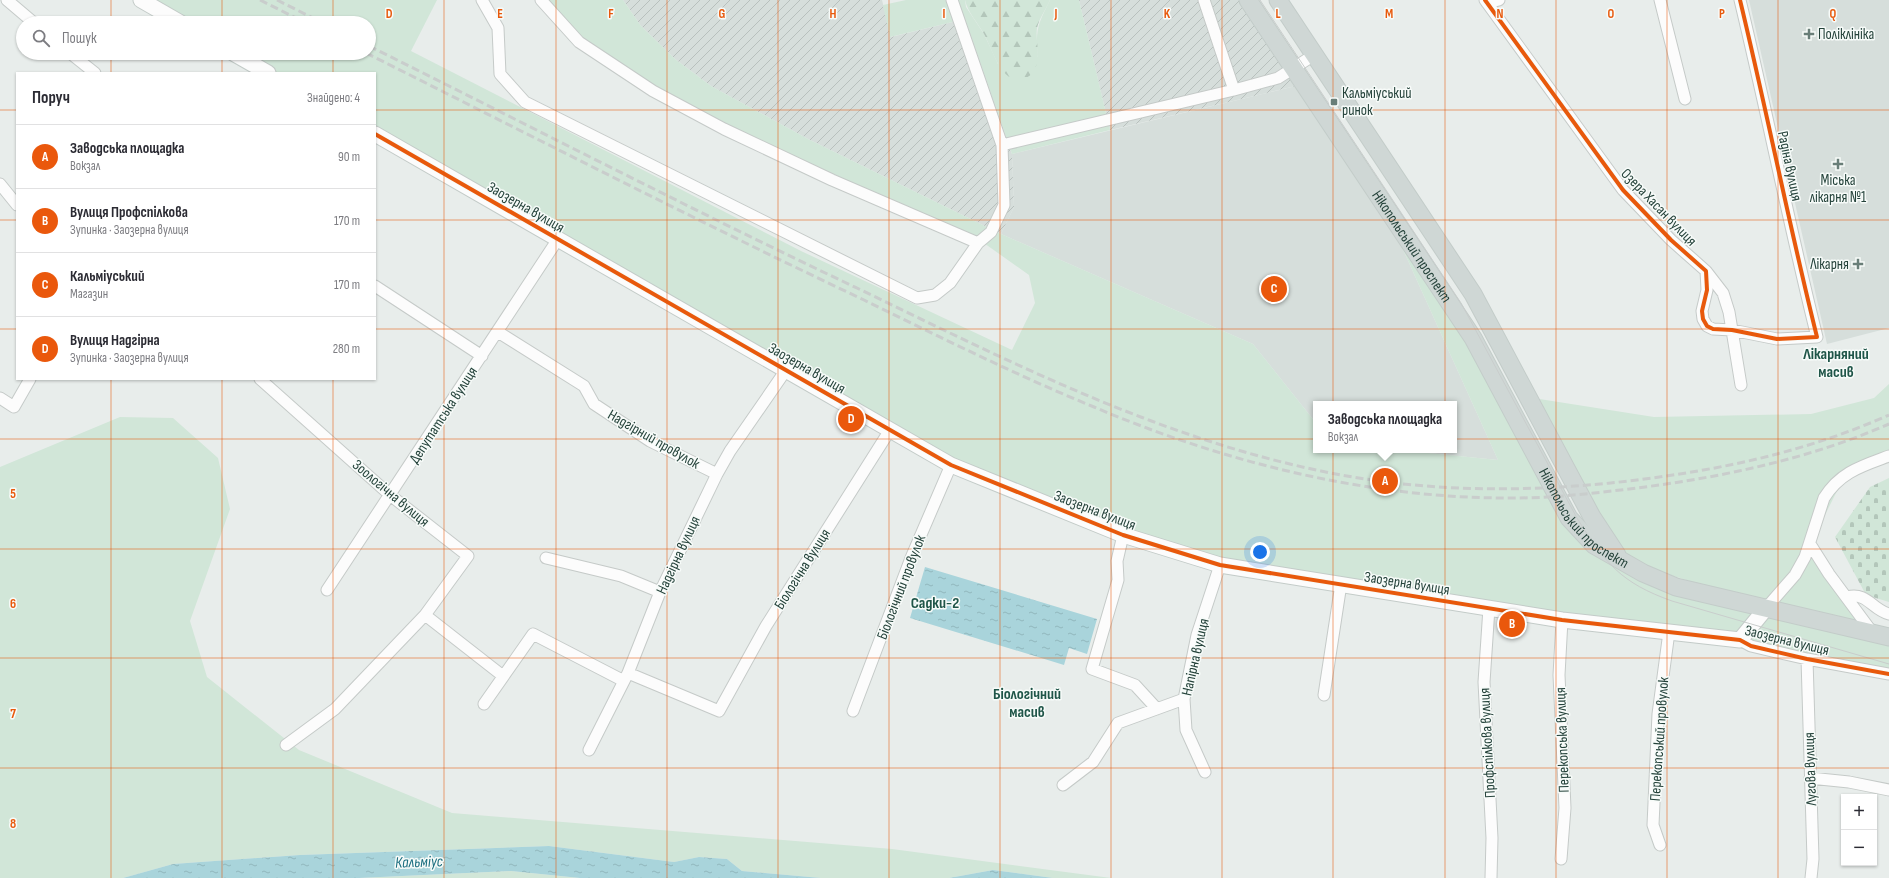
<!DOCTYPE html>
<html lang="uk">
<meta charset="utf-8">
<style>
:root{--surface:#fff;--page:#f7f7f7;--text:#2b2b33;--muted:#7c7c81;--line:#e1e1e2;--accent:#ea580c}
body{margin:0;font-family:"Sofia Sans Condensed",sans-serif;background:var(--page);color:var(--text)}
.controls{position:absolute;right:12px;bottom:12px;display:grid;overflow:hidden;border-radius:0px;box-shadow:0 1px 3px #0004}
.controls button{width:36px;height:36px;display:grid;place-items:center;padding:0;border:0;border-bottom:1px solid var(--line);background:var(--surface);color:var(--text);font:20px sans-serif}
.you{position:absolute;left:1260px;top:552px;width:14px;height:14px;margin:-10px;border:3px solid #fff;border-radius:50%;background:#1a73e8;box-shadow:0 0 0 6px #1a73e833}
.badge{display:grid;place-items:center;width:26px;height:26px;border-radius:50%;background:var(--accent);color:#fff;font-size:13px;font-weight:700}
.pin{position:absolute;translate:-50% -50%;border:2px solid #fff;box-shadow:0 1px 4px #0006}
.popup{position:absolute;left:1313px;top:401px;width:144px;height:52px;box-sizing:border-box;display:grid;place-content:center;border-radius:0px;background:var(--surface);filter:drop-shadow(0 1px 3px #0005);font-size:13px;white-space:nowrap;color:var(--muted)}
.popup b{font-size:15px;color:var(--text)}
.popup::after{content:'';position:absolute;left:50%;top:100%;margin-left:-8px;border:8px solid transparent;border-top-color:var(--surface)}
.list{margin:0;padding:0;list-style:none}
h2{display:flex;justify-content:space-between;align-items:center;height:52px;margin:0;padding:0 16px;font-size:17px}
h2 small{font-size:13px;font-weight:400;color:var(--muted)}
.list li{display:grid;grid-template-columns:26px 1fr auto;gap:12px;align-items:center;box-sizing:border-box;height:64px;padding:0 16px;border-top:1px solid var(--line)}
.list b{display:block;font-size:15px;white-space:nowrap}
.list p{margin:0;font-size:13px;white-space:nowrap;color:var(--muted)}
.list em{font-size:13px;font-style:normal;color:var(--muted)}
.icon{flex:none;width:22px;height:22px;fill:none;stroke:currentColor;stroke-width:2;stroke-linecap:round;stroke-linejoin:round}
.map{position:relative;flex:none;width:1889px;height:878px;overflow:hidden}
.search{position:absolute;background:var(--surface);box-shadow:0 1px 3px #0004;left:16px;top:16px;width:360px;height:44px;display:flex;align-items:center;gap:10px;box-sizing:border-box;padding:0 14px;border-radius:22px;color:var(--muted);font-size:15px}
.panel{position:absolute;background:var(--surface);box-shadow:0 1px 3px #0004;left:16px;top:72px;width:360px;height:308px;border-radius:0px}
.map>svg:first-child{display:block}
.built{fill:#d6dedb}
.industrial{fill:url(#industrial-furrows)}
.grass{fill:#d1e6d8}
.forest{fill:url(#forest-firs)}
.cemetery{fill:url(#cemetery-stones)}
.water{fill:url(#water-ripples)}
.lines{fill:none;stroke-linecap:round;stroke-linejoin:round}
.street-casing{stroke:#c5cac8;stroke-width:13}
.secondary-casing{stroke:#c3cbc8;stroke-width:17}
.primary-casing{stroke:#c3ccc9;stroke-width:19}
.street{stroke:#fcfcfc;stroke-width:11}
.secondary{stroke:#fcfcfc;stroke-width:15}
.primary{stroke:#cfd7d5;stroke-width:17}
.tram{stroke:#c9cdcc;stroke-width:1}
.rail{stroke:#c9cdcc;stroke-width:3;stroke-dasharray:8 4;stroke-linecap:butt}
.cycleway-casing{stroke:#f7fbf9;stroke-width:6}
.cycleway{stroke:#e8590c;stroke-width:4}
.grid{fill:none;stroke:#e8590c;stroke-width:1;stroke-opacity:0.55}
.poi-dot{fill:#697e78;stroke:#f7fbf9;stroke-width:1.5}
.labels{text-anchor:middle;stroke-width:3;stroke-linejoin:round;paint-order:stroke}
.poi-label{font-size:15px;fill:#24423a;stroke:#f7fbf9;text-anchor:start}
.street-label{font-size:15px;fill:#24423a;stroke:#f7fbf9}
.neighbourhood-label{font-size:16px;font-weight:bold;fill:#1f5548;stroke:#f7fbf9}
.water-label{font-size:16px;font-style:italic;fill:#1c6f80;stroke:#f7fbf9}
.grid-label{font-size:13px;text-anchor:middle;font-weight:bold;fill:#e8590c;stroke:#f7fbf9;stroke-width:3;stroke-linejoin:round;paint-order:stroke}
</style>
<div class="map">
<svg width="1889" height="878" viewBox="0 0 1889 878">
<defs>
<pattern id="industrial-furrows" width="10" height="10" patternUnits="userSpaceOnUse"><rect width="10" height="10" fill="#d6dedb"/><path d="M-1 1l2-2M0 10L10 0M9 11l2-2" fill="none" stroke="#b8c0bd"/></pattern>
<pattern id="forest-firs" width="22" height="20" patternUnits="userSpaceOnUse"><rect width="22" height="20" fill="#d1e6d8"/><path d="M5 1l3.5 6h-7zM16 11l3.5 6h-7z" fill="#b3c6ba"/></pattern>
<pattern id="cemetery-stones" width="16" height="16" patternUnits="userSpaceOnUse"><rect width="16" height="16" fill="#d1e6d8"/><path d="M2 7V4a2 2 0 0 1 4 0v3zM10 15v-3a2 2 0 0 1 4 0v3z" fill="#b3c6ba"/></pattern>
<pattern id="water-ripples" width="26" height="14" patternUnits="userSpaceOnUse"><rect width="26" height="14" fill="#a9d4db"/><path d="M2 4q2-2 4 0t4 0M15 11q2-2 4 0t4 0" fill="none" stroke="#91b7bd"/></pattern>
</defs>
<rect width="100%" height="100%" fill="#e8edeb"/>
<!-- built -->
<path class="built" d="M 1749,0 L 1889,0 L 1889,328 L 1827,344 Z
M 1300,85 L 1391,223 L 1498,460 L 1398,450 L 1454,450 L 1454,404 L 1316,404 L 1316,423 L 1253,344 L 1001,234 L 1014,207 L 1012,154 Z"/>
<!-- industrial -->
<path class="industrial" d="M 623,0 L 882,0 L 891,37 L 965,19 L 1012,154 L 1014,207 L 1001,234 L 808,139 L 711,86 L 675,59 L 641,26 Z
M 1079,0 L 1243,0 L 1300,85 L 1110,130 Z"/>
<!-- grass -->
<path class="grass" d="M 141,0 L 437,0 L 411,51 L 801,251 L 1012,350 L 1035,303 L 1029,275 L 981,241 L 832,177 L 654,88 L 581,40 L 545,0 L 623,0 L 641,26 L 675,59 L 711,86 L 808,139 L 1001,234 L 1253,344 L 1316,423 L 1316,450 L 1398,450 L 1498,460 L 1391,223 L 1469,341 L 1566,520 L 1627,565 L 1889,640 L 1889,674 L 1751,646 L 1220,565 L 951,465 L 375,134 L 375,73 L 268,73 L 233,53 L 369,53 L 369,23 L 181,23 Z
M 906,0 L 965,0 L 966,7 L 984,34 L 998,64 L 1038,57 C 1035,30 1038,24 1050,0 L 1079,0 L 1110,130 L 1012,154 L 965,19 L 890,37 L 883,5 Z
M 1889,384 L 1889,454 L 1840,485 L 1814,537 L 1791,573 L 1767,601 C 1714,588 1669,579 1621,553 L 1533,398 L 1654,417 L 1811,414 L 1874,398 Z
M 120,417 L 173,418 L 218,458 L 230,509 L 190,621 L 207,677 L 299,750 L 452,813 L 892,849 L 1111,878 L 1053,878 L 993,870 L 949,878 L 821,878 L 742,871 L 727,859 L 699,857 L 674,862 L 549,846 L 300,855 L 173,864 L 123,878 L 0,878 L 0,467 Z
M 1817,548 L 1862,616 L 1877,628 L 1776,603 L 1798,578 Z
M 511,871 L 580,878 L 359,878 Z"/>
<!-- forest -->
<path class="forest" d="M 965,0 L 1050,0 C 1046,9 1039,19 1037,28 C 1035,41 1042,58 1034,70 C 1031,75 1029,77 1023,79 C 1001,85 992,48 984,34 C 978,23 968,13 965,0 Z"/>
<!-- cemetery -->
<path class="cemetery" d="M 1889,478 L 1889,602 L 1866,595 L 1835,537 L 1870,487 Z"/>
<!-- water -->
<path class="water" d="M 925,567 L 1097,619 L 1087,654 L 1069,648 L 1064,665 L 910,618 Z
M 549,846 L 674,862 L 699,857 L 727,859 L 742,871 L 821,878 L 580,878 L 511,871 L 359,878 L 123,878 L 173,864 L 300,855 Z
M 993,870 L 1053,878 L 949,878 Z"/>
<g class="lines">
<defs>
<path id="street" d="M 7,0 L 34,23
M 482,0 L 498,28 L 500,74 L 525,102 L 917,298 L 935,295 L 950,283 L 978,243 L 991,232 L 1004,205 L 1002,145 L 952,0
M 541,0 L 579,42 L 653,91 L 724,129 L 832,180 L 978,243
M 1204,0 L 1234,90 L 1278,78 L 1314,55
M 1485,0 L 1623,190 L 1671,240 L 1706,271 L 1707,290 L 1702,311 L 1703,319 L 1707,326 L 1713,329 L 1732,330 L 1777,339 L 1817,337 C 1789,225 1767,112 1740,0
M 1660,0 L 1685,99
M 1487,3 L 1499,0
M 70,53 L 95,73
M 1002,145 L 1234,90
M 0,184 L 17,205
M 1706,271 L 1723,293 L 1729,312 L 1741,385
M 375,286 L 482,356
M 498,332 L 584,386 L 594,404 L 650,441 L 717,474
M 260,379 L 390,495 L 468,556 L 425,615 L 335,709 L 286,745
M 0,398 L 14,407 L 30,379
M 1123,535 L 1117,561 L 1118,580 L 1092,669 L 1135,685 L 1157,709
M 1810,544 L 1829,574 L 1872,632
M 546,558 L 621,576 L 660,592
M 327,590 L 558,239
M 1847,597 C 1868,592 1871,609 1889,614
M 1767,607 L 1795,575 L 1805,557 L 1824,498 C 1840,472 1862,466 1889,456
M 1489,608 L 1484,682 L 1492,838 L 1491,878
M 425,615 L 503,676
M 1740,640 L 1751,646 L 1807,659 L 1889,674
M 1807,659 L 1813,859 L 1811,878
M 628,673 L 719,711 L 766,626 L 890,430
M 1324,695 L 1341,584
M 484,704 L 533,634 L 624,681
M 853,711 L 911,558 L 951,465
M 589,750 L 628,673 L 660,592 L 717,474 L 730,451 L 786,370
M 1205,772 L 1186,730 L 1184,699 L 1197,635 L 1220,565
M 1810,778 L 1849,782 L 1889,790
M 1063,785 L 1093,762 L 1118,723 L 1184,699
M 1660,845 L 1653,825 L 1658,714 L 1669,632
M 1561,859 L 1565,808 L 1559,675 L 1562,620"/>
<path id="secondary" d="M 141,0 L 181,23
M 233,53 L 268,73
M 375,134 L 951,465 L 1123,535 L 1220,565 L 1562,620 L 1740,640 L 1767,607"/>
<g id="primary">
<path id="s1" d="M 1248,0 L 1473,338 L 1569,518 L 1594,545 L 1643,573 L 1676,587 L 1889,637"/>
<path d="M 1278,0 L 1473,294 L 1592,517 L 1617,555"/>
</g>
</defs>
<!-- street casing -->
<use href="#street" class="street-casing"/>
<!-- secondary casing -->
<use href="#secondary" class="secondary-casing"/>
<!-- primary casing -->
<use href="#primary" class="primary-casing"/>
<!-- street -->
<use href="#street" class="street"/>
<!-- secondary -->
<use href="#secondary" class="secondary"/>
<!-- primary -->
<use href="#primary" class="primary"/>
<!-- tram -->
<path class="tram" d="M 1260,0 L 1461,303 L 1577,518 C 1605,563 1621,583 1672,601 L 1889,664"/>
<!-- rail -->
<path class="rail" d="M 260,0 L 306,23
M 277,0 L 323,23
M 369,46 C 532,127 694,211 859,289 C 1008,361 1157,437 1321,471 C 1425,493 1532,493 1637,480 C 1725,469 1808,451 1889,415
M 366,53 C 532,136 697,221 864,300 C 940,337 1016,375 1094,407 C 1226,463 1371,499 1514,498 C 1555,498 1596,493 1637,488 C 1723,477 1809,459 1889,424"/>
<defs>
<path id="cycleway" d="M 1485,0 L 1623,190 L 1671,240 L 1706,271 L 1707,290 L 1702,311 L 1703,319 L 1707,326 L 1713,329 L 1732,330 L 1777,339 L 1817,337 C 1789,225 1767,112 1740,0
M 375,134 L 951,465 L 1123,535 L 1220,565 L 1562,620 L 1740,640 L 1751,646 L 1807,659 L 1889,674"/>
</defs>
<!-- cycleway casing -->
<use href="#cycleway" class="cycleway-casing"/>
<!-- cycleway -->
<use href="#cycleway" class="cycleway"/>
</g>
<!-- grid -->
<path class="grid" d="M 111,0 L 111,23M 222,0 L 222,23M 333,0 L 333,23M 444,0 L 444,878M 556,0 L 556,878M 667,0 L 667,878M 778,0 L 778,878M 889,0 L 889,878M 1000,0 L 1000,878M 1111,0 L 1111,878M 1222,0 L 1222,878M 1333,0 L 1333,878M 1445,0 L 1445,878M 1556,0 L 1556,878M 1667,0 L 1667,878M 1778,0 L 1778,878M 111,53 L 111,73M 222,53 L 222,73M 333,53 L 333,73M 0,110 L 17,110M 375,110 L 1889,110M 0,220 L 17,220M 375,220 L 1889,220M 0,329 L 17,329M 375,329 L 1889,329M 111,379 L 111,878M 222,379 L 222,878M 333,379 L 333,878M 0,439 L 1889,439M 0,549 L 1889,549M 0,658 L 1889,658M 0,768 L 1889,768"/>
<!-- markers -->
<g class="poi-dot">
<path d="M1807 28h4v4h4v4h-4v4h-4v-4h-4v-4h4z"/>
<rect x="1330" y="98" width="8" height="8" rx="2"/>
<path d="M1836 158h4v4h4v4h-4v4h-4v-4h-4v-4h4z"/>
<path d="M1856 258h4v4h4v4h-4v4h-4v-4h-4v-4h4z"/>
</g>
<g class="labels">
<!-- poi labels -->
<g class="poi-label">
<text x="1818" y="39">Поліклініка</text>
<text x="1342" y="98">Кальміуський<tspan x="1342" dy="17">ринок</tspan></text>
<text x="1838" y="185" text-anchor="middle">Міська<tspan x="1838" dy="17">лікарня №1</tspan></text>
<text x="1849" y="269" text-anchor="end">Лікарня</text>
</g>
<!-- street labels -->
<g class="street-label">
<text transform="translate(1790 166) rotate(78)" y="5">Радіна вулиця</text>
<text transform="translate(526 207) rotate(30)" y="5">Заозерна вулиця</text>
<text transform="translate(1659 207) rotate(46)" y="5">Озера Хасан вулиця</text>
<text dy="5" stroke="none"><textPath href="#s1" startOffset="296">Нікопольський проспект</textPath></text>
<text transform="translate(807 368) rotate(30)" y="5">Заозерна вулиця</text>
<text transform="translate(443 415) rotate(-57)" y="5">Депутатська вулиця</text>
<text transform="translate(654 439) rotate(30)" y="5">Надгірний провулок</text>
<text transform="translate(391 493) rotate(40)" y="5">Зоологічна вулиця</text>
<text dy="5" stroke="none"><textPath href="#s1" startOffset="620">Нікопольський проспект</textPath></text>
<text transform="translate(1095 510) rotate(21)" y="5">Заозерна вулиця</text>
<text transform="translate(678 555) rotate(-65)" y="5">Надгірна вулиця</text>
<text transform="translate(802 569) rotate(-58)" y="5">Біологічна вулиця</text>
<text transform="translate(1407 583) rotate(9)" y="5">Заозерна вулиця</text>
<text transform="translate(901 587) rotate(-69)" y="5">Біологічний провулок</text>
<text transform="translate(1787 640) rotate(14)" y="5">Заозерна вулиця</text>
<text transform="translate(1195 657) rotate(-77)" y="5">Напірна вулиця</text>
<text transform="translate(1659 739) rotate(-86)" y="5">Перекопський провулок</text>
<text transform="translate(1562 740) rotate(-92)" y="5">Перекопська вулиця</text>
<text transform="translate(1487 743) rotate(-93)" y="5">Профспілкова вулиця</text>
<text transform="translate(1810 769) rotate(-92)" y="5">Лугова вулиця</text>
</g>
<!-- neighbourhood labels -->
<g class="neighbourhood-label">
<text x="1836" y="359">Лікарняний<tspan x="1836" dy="18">масив</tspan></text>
<text x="935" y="608">Садки-2</text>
<text x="1027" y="699">Біологічний<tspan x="1027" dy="18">масив</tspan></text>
</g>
<!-- water labels -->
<g class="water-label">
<text transform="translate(419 861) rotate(-2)" y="6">Кальміус</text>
</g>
</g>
<g class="grid-label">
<text x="389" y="18">D</text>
<text x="500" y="18">E</text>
<text x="611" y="18">F</text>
<text x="722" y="18">G</text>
<text x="833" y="18">H</text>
<text x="944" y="18">I</text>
<text x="1056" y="18">J</text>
<text x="1167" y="18">K</text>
<text x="1278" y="18">L</text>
<text x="1389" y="18">M</text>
<text x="1500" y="18">N</text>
<text x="1611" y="18">O</text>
<text x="1722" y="18">P</text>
<text x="1833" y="18">Q</text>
<text x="13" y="498">5</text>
<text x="13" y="608">6</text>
<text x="13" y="718">7</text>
<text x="13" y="828">8</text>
</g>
</svg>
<div class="controls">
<button>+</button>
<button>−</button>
</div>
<div class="you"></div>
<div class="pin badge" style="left:1385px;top:481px">A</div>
<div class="popup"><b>Заводська площадка</b>Вокзал</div>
<div class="pin badge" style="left:1512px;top:624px">B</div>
<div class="pin badge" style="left:1274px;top:289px">C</div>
<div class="pin badge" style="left:851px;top:419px">D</div>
<div class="search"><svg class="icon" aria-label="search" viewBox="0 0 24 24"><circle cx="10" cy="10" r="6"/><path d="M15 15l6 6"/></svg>Пошук</div>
<section class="panel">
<h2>Поруч<small>Знайдено: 4</small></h2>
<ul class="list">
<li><span class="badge">A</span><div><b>Заводська площадка</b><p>Вокзал</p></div><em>90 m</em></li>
<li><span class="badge">B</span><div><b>Вулиця Профспілкова</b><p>Зупинка · Заозерна вулиця</p></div><em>170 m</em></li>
<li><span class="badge">C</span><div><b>Кальміуський</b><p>Магазин</p></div><em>170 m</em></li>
<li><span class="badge">D</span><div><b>Вулиця Надгірна</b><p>Зупинка · Заозерна вулиця</p></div><em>280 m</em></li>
</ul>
</section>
</div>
